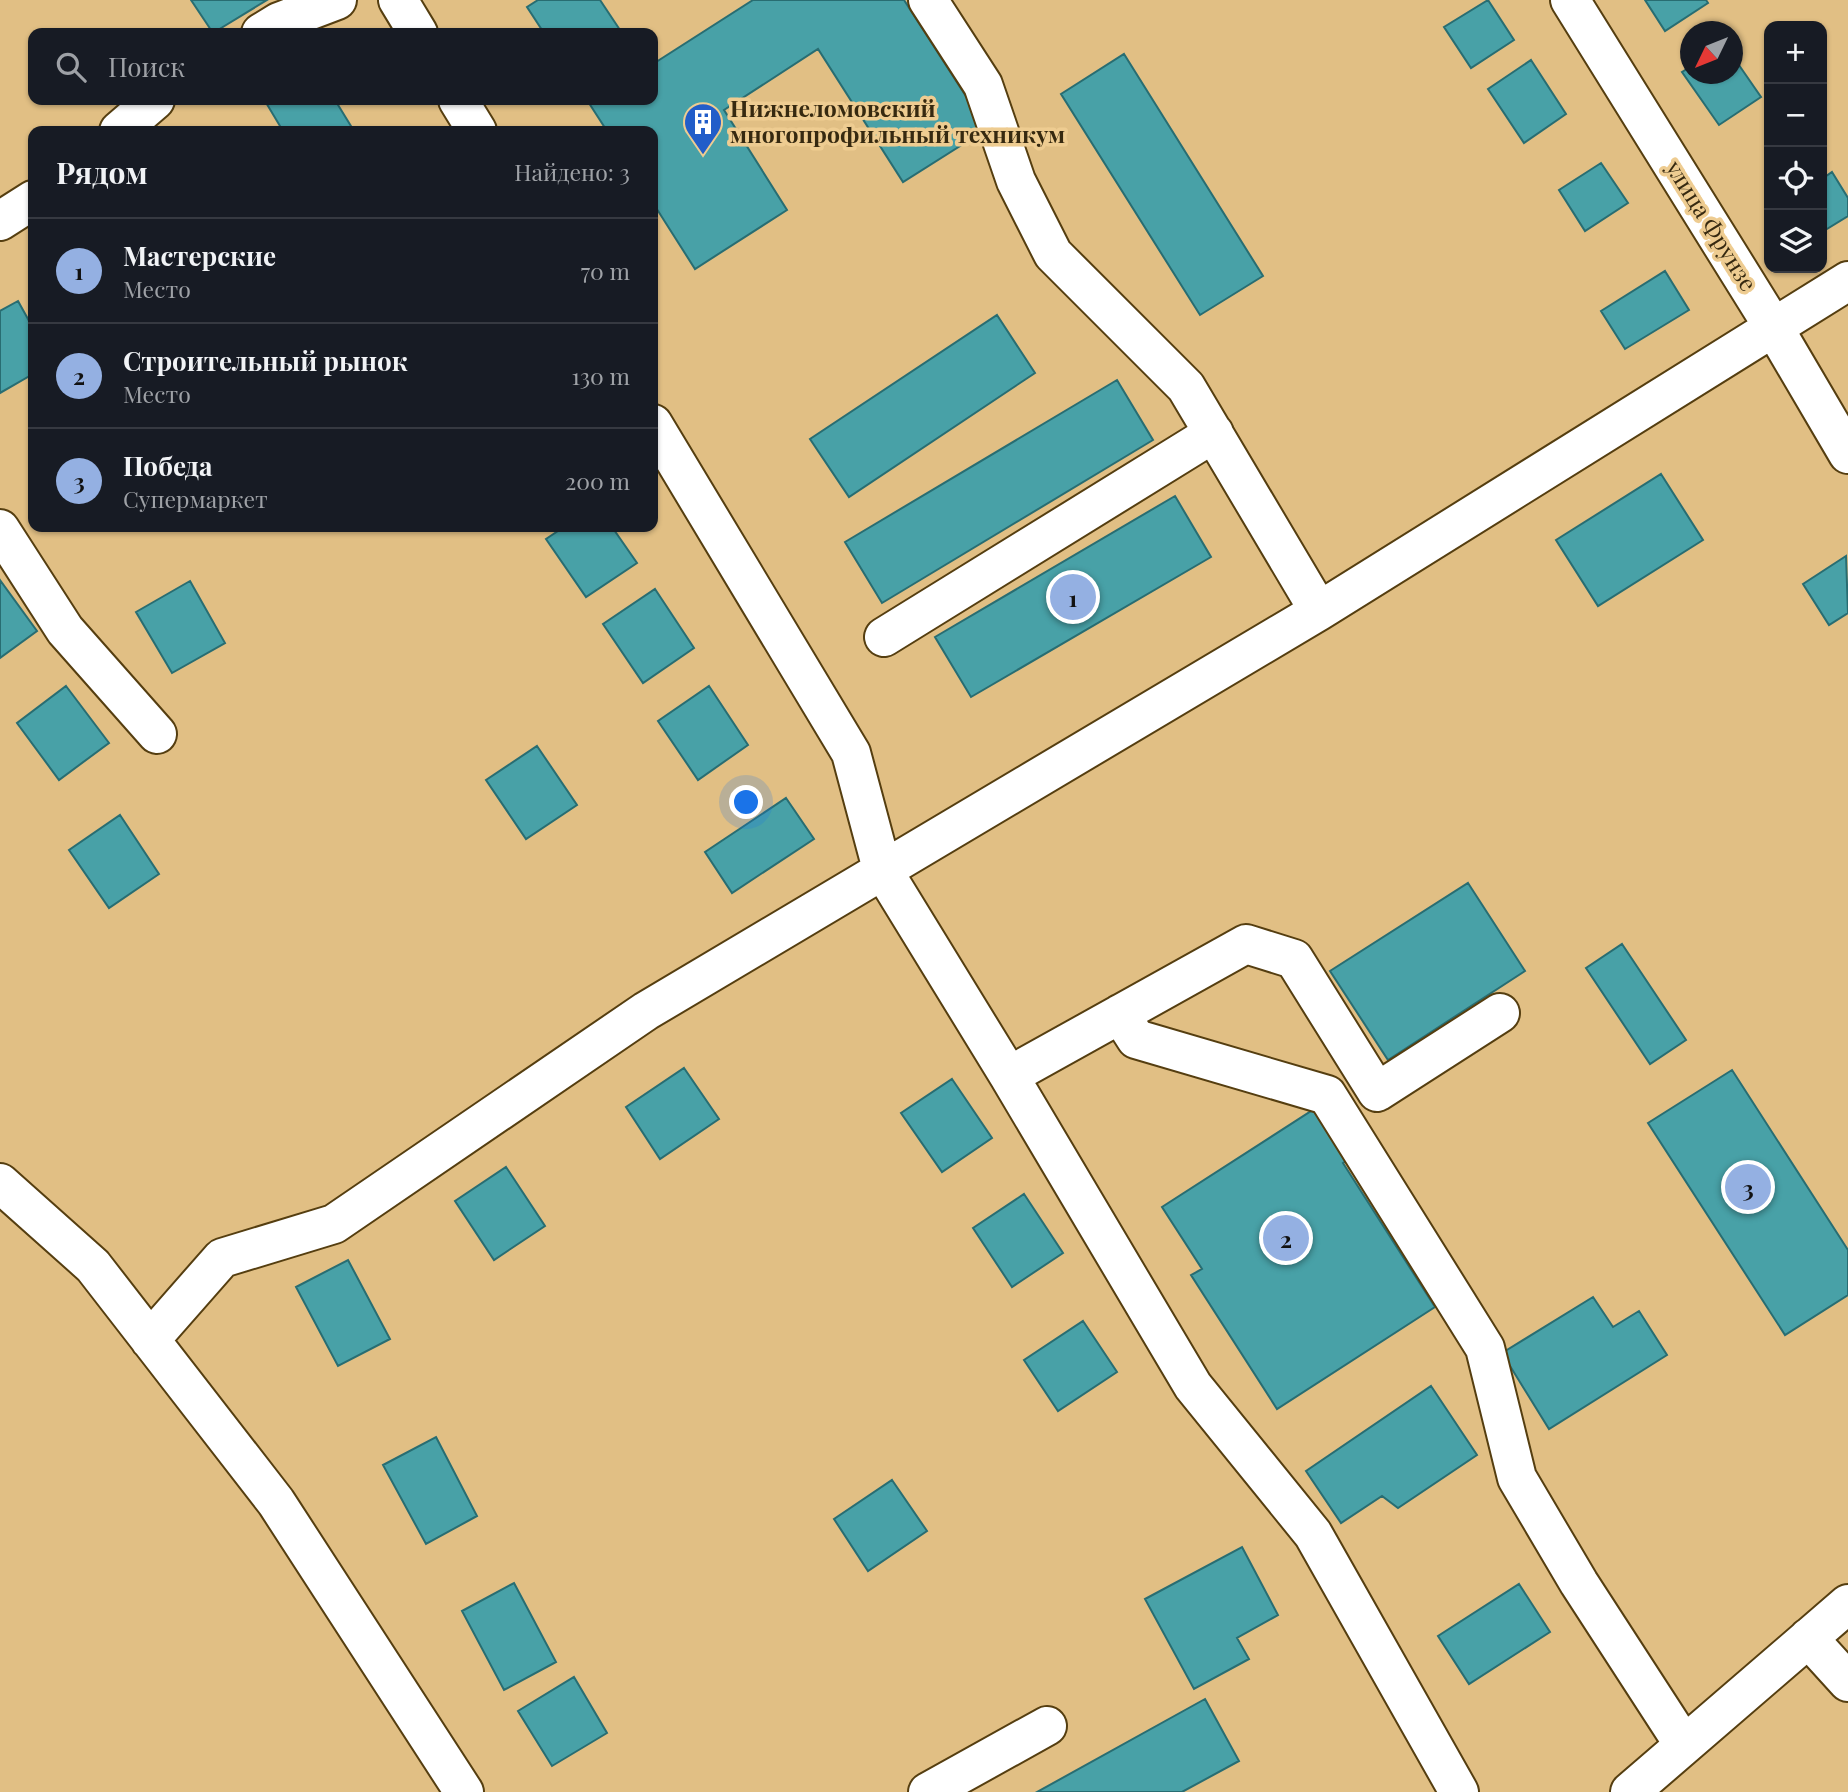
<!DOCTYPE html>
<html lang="ru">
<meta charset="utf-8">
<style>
:root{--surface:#171b24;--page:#20242c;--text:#f1f3f6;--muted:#9ea1a6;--line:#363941;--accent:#94b0e2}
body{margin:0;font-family:"Playfair Display",serif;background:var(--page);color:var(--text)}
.controls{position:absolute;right:21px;top:21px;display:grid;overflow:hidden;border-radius:14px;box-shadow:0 2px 5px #0004}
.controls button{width:63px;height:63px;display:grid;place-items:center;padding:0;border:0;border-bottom:2px solid var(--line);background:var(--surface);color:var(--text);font:35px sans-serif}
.compass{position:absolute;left:1680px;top:21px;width:63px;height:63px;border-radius:50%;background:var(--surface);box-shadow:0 2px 5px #0004;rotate:227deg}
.you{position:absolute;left:747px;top:803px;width:24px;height:24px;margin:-18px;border:5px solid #fff;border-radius:50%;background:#1a73e8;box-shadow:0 0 0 10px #1a73e833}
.badge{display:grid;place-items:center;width:46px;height:46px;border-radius:50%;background:var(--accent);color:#111;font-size:23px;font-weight:700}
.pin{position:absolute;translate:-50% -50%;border:4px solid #fff;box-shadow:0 2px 7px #0006}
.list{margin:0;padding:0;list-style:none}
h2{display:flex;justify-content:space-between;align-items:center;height:91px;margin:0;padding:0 28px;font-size:30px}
h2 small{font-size:23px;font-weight:400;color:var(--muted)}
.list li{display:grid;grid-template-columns:46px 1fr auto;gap:21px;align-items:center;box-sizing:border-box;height:105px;padding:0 28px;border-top:2px solid var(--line)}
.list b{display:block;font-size:26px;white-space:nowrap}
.list p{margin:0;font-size:23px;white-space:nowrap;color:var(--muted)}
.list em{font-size:23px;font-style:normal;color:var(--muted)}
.icon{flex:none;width:38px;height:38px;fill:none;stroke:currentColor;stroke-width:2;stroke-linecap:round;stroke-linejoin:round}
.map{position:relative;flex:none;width:1848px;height:1792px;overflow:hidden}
.search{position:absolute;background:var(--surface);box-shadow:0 2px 5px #0004;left:28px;top:28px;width:630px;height:77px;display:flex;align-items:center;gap:18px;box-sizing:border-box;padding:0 24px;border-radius:14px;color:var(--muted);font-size:26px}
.panel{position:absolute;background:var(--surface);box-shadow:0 2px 5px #0004;left:28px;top:126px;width:630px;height:406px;border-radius:14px}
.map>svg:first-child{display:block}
.building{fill:#48a1a7;stroke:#286d72;stroke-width:2}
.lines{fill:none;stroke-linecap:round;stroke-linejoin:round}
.minor-casing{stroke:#553e10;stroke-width:42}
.minor{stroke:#fff;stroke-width:38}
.labels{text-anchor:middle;stroke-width:7;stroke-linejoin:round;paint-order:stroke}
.poi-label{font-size:23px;font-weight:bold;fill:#362910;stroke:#eecc91;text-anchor:start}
.street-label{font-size:23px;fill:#362910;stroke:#eecc91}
</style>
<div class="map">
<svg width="1848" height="1792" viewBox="0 0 1848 1792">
<rect width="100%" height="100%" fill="#e1bf84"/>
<!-- building -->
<path class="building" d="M 191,0 L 267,0 L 213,33 Z
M 538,0 L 600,0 L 622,33 L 544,33 L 527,7 Z
M 753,0 L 904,0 L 987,129 L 903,182 L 818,49 L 724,110 L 787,210 L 695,269 L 653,203 L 653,131 L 607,131 L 587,100 L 653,100 L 653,64 Z
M 1488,0 L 1514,40 L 1471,68 L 1444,27 Z
M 1645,0 L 1706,0 L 1708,3 L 1665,31 Z
M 1124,54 L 1263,276 L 1200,315 L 1061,94 Z
M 1732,55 L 1761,97 L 1719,125 L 1682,72 L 1690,67 L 1690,74 L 1732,74 Z
M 1531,60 L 1566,114 L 1524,143 L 1488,89 Z
M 335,100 L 354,131 L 283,131 L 265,101 Z
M 1601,163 L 1628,203 L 1585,231 L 1559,190 Z
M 1832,172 L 1848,198 L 1848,216 L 1822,232 L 1822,179 Z
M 1665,271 L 1689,310 L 1625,349 L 1601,311 Z
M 18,301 L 33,328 L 33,374 L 0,393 L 0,311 Z
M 997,315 L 1035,373 L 849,497 L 810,439 Z
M 1117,380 L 1153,440 L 882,603 L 845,542 Z
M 1661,474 L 1703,540 L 1598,606 L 1556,540 Z
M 1175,496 L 1211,557 L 971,697 L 935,637 Z
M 564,527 L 612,527 L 637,563 L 586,597 L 546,539 Z
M 1846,556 L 1848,613 L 1829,625 L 1803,584 Z
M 0,580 L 37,631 L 0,658 Z
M 190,581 L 225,643 L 172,673 L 136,612 Z
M 655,589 L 694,648 L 643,683 L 603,624 Z
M 66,686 L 109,743 L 59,780 L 17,723 Z
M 709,686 L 748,745 L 698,780 L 658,721 Z
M 537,746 L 577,805 L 526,839 L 486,780 Z
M 786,798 L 814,839 L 732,893 L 705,852 Z
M 120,815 L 159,874 L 109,908 L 69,850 Z
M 1468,883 L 1525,971 L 1388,1060 L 1330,971 Z
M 1622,944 L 1686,1040 L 1650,1064 L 1586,968 Z
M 684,1068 L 719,1119 L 660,1159 L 626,1107 Z
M 1732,1070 L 1848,1250 L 1848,1295 L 1785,1335 L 1648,1123 Z
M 952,1079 L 992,1138 L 942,1172 L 901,1113 Z
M 1319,1106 L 1352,1157 L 1343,1163 L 1435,1307 L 1277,1409 L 1191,1275 L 1202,1269 L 1162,1207 Z
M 506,1167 L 545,1226 L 494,1260 L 455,1201 Z
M 1024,1194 L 1063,1253 L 1012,1287 L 973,1228 Z
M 348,1260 L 390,1339 L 338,1366 L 296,1287 Z
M 1593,1297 L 1613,1327 L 1639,1311 L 1667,1355 L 1549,1429 L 1502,1353 Z
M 1083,1321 L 1117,1372 L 1058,1411 L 1024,1360 Z
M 1431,1386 L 1477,1455 L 1398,1508 L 1382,1496 L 1341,1523 L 1306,1471 Z
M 436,1437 L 477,1516 L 426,1544 L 383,1465 Z
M 892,1480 L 927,1531 L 868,1571 L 834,1519 Z
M 1242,1547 L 1278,1615 L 1237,1638 L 1249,1659 L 1194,1689 L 1145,1599 Z
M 514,1583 L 556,1662 L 504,1690 L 462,1611 Z
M 1519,1584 L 1550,1632 L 1469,1684 L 1438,1636 Z
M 574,1677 L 607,1733 L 552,1766 L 518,1711 Z
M 1205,1699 L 1239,1761 L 1182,1792 L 1037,1792 Z"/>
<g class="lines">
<defs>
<path id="minor" d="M 398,0 L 418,33
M 928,0 L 983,85 L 1016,181 L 1053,254 L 1186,387 L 1319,611
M 1570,0 L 1774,328 L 1848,454
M 261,33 L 279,22 L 337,0
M 458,100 L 477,131
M 119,131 L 155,100
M 0,221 L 33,200
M 653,424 L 851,753 L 882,869 L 1009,1076
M 0,529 L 65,630 L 157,734
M 884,637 L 1214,433
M 1120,1014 L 1136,1039 L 1327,1095 L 1485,1348 L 1517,1478 L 1579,1583 L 1684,1745
M 0,1183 L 93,1266 L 276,1502 L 464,1792
M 150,1340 L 222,1258 L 334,1224 L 646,1011 L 1319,611 L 1848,281
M 1808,1638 L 1848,1682
M 928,1792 L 1047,1726
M 1459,1792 L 1313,1534 L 1193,1386 L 1009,1076 L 1246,944 L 1294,959 L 1377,1092 L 1500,1013
M 1630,1792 L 1848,1604"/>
</defs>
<!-- minor casing -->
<use href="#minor" class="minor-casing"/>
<!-- minor -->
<use href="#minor" class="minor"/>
</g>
<!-- icons -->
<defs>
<symbol id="building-pin" viewBox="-11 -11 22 30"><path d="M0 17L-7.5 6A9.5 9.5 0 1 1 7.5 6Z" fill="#225dc9" stroke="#eecc91"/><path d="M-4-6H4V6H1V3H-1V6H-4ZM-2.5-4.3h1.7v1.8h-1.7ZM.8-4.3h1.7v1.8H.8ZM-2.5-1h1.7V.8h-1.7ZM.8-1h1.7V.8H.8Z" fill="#fff"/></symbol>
</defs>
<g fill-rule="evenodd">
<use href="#building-pin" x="681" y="100" width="44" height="60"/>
</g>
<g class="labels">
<!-- poi labels -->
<g class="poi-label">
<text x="730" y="117">Нижнеломовский<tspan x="730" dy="26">многопрофильный техникум</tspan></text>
</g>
<!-- street labels -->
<g class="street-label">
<text transform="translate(1711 226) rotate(58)" y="8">улица Фрунзе</text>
</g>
</g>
</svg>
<div class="controls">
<button>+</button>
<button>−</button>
<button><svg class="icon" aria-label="locate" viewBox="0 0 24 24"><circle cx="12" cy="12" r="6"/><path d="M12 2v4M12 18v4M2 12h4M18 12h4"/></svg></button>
<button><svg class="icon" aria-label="layers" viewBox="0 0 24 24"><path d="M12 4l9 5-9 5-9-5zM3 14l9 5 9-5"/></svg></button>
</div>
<svg class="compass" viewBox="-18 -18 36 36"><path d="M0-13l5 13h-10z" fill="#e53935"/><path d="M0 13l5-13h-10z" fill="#9ea1a6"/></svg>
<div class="you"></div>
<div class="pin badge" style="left:1073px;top:597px">1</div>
<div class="pin badge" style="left:1286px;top:1238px">2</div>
<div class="pin badge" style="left:1748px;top:1187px">3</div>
<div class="search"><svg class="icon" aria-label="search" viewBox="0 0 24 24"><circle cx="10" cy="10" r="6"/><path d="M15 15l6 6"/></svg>Поиск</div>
<section class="panel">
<h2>Рядом<small>Найдено: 3</small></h2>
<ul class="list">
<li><span class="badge">1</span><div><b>Мастерские</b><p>Место</p></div><em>70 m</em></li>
<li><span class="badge">2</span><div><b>Строительный рынок</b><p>Место</p></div><em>130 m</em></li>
<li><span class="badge">3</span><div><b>Победа</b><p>Супермаркет</p></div><em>200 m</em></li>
</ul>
</section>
</div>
